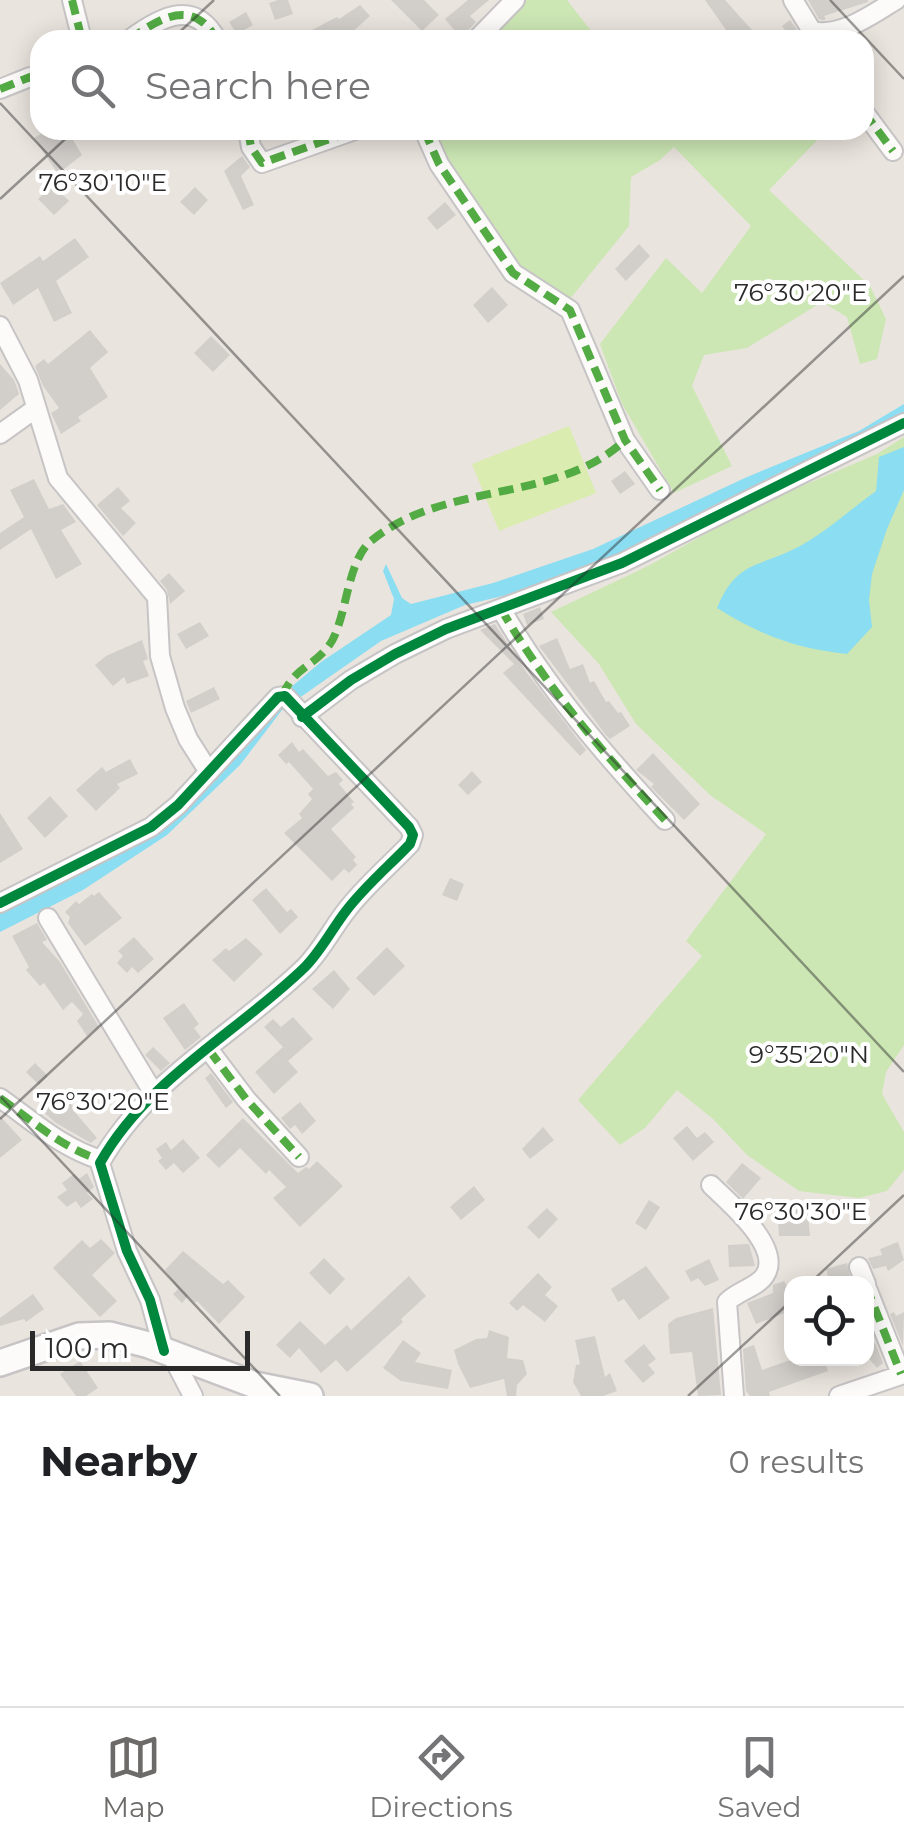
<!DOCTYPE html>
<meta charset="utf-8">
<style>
:root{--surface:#fff;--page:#f6f6f6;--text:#202124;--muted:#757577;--line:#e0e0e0;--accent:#6d6b69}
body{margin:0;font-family:Montserrat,sans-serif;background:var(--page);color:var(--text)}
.controls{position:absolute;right:30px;bottom:30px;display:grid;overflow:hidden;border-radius:20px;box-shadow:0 5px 25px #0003}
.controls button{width:90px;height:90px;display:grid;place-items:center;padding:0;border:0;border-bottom:2px solid var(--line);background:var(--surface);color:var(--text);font:50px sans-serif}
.scale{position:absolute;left:30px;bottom:25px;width:220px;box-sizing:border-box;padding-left:10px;border:5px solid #2a2a2a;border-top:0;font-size:28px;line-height:35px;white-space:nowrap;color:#2a2a2a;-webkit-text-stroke:8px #fff;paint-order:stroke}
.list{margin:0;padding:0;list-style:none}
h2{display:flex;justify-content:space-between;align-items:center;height:130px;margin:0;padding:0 40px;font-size:42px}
h2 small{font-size:32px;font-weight:400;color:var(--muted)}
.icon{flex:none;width:55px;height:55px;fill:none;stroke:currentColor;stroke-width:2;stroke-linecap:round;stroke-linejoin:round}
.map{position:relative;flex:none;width:904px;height:1396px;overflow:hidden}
.search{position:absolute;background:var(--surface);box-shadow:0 5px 25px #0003;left:30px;right:30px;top:30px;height:110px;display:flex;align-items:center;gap:25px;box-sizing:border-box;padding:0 35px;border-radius:30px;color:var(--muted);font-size:38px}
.sheet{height:310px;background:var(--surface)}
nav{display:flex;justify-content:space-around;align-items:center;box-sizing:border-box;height:140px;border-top:2px solid var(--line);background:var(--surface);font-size:28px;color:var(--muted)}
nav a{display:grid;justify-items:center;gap:5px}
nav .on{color:var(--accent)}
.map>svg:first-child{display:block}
.green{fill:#cce7b4}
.pitch{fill:#daecb0}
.water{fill:#8bddf2}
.building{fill:#d2ceca}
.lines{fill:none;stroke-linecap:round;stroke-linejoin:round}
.street-casing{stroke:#c6c4c5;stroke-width:22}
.secondary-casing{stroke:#c6c4c5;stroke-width:30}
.street{stroke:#fcfbfa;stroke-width:18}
.secondary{stroke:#fcfbfa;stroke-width:25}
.quiet{stroke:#53ab44;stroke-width:8;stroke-dasharray:15 8;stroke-linecap:butt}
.cycleway-casing{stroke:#fff;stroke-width:16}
.cycleway{stroke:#00873e;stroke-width:10}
.ticks{fill:none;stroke:#2a2a2a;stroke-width:2.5;stroke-opacity:0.45}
.ticks-label{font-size:25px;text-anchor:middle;fill:#2a2a2a;stroke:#fff;stroke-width:8;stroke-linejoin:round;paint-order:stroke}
</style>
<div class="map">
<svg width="904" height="1396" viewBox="0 0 904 1396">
<rect width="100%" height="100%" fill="#eae4de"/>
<!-- green -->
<path class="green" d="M 527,0 L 567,0 L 598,40 L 490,40 Z
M 434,130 L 827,130 L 769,190 L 870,286 L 886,319 L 877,359 L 860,364 L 847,317 L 822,302 L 747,348 L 704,355 L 692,386 L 732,466 L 674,493 L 622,404 L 600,344 L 666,258 L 702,293 L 751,226 L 674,147 L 660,160 L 631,177 L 629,226 L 570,299 C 553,284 535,282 523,272 C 484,240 457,174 434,130 Z
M 904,437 L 904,1045 L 886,1072 L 882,1094 L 904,1132 L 904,1170 L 887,1191 L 859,1198 L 799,1191 L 747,1155 L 713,1119 L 677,1090 L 645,1128 L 620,1145 L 578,1100 L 702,956 L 686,941 L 766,834 L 710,795 L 636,724 L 599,664 L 551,612 L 648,566 L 755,506 L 877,454 Z"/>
<!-- pitch -->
<path class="pitch" d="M 569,426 L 596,493 L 499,531 L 472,464 Z"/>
<!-- water -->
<path class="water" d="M 904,404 L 904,416 L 640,548 L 544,586 L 465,605 L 381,641 L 282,710 L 240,765 L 167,835 L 83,890 L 0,932 L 0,908 L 144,835 L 284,693 L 321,662 L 391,615 L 394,599 L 383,571 L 386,564 L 402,598 L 411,604 L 493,583 L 593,549 L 747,477 L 859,431 Z
M 904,447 L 904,490 L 887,529 L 872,574 L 869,600 L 872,627 L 847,654 C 797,649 760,635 717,608 C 737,559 760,568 800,546 C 827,531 851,509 876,491 L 879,457 Z"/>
<!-- building -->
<path class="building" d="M 278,0 L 288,0 L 293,14 L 275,20 L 269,3 Z
M 391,0 L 424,0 L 439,15 L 422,31 Z
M 468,0 L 489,0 L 470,16 L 476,22 L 461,38 L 445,19 Z
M 705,0 L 725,0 L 761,40 L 733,40 Z
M 808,0 L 868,0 L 868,2 L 824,16 L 826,19 L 823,20 L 819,19 Z
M 360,5 L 370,16 L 350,34 L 354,40 L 314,40 L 310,31 L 337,17 L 339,19 Z
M 246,12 L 253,25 L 237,34 L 229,22 Z
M 790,20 L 804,40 L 775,40 L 785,30 L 782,26 Z
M 48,130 L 67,130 L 82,155 L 58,174 L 34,138 Z
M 242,156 L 250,167 L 241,176 L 254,205 L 243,210 L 224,171 Z
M 53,185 L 69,201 L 54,215 L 38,199 Z
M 195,187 L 208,200 L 194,215 L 180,202 Z
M 445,202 L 456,215 L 437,230 L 427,218 Z
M 75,238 L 89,257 L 56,281 L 72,313 L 54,322 L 38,288 L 13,305 L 0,283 L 40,256 L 43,261 Z
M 639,244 L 650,256 L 626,281 L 615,269 Z
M 492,287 L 508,305 L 488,323 L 473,305 Z
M 90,330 L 108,352 L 90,368 L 108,397 L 78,417 L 81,421 L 61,434 L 51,413 L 59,408 L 43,386 L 35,366 L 44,359 L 48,364 Z
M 211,336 L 230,355 L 213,372 L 194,353 Z
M 0,364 L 14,380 L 19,394 L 0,410 Z
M 625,471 L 635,484 L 620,494 L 611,481 Z
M 34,479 L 49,509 L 63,504 L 76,522 L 61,530 L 82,564 L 56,579 L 31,529 L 0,550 L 0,533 L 24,517 L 10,490 Z
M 118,487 L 130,501 L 121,508 L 136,523 L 123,536 L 97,505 Z
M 169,573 L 185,591 L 170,604 L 167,590 L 160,581 Z
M 540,607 L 544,619 L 527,625 L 523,614 Z
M 200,622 L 209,636 L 186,649 L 177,634 Z
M 495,624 L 527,673 L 586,750 L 580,756 L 503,673 L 514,664 L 480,630 Z
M 557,638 L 570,669 L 583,664 L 590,683 L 594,681 L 606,702 L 609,701 L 618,713 L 621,712 L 630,726 L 610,739 L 605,734 L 539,646 Z
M 142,640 L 148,659 L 143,661 L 149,676 L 127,684 L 124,677 L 113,686 L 95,665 L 106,656 Z
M 214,687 L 220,699 L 191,713 L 186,701 Z
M 292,742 L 299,752 L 303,749 L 328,776 L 336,772 L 343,780 L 339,784 L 354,802 L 351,804 L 354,808 L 331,829 L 356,857 L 353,860 L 357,865 L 349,873 L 344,869 L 332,881 L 284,833 L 302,818 L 299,814 L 312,799 L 308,794 L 313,789 L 289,762 L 286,764 L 278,755 Z
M 653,753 L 700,804 L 684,820 L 651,787 L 654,784 L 636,770 Z
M 130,759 L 138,774 L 117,784 L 120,788 L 96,811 L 76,790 L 102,767 L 106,772 Z
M 472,771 L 482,782 L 468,795 L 458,785 Z
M 50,796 L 68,816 L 45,838 L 27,818 Z
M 0,813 L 23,849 L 0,863 Z
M 450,878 L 464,884 L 457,901 L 442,895 Z
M 266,888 L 287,912 L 291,909 L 298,917 L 280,934 L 252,900 Z
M 99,892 L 122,918 L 85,946 L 68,923 L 70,917 L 65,912 L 76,901 L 79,904 L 92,894 L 94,896 Z
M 37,923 L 47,940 L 42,942 L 60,962 L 99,1027 L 87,1036 L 77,1021 L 83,1014 L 72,1002 L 63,1010 L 44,983 L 40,986 L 26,970 L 29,967 L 12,936 Z
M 134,937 L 154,959 L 138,973 L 132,967 L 127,973 L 117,963 L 123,956 L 118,951 Z
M 246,938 L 263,954 L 234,982 L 212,960 L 226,948 L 229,951 Z
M 387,947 L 405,966 L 374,996 L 356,978 Z
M 334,970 L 350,989 L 333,1009 L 312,989 Z
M 184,1003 L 199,1024 L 194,1028 L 201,1037 L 185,1050 L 163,1018 Z
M 293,1017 L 313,1039 L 288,1061 L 298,1072 L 274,1094 L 255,1072 L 283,1047 L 264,1027 L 273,1019 L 281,1027 Z
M 153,1047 L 170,1063 L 161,1071 L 145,1055 Z
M 35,1063 L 48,1076 L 39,1085 L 26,1072 Z
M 211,1073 L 233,1102 L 226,1108 L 205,1078 Z
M 57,1092 L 75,1108 L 73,1110 L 97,1138 L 91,1143 L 56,1123 L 41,1110 Z
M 300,1102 L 316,1121 L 302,1134 L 295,1125 L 290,1129 L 281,1118 Z
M 0,1116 L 22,1140 L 0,1158 Z
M 243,1118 L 298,1173 L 306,1167 L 309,1169 L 317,1161 L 343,1186 L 300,1227 L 273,1198 L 286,1187 L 269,1170 L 266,1174 L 240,1148 L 219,1168 L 206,1155 Z
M 687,1126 L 697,1138 L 705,1132 L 714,1142 L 693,1161 L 673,1138 Z
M 543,1127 L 554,1140 L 530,1159 L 522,1149 Z
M 183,1139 L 200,1158 L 183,1173 L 174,1163 L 166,1170 L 158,1161 L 162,1158 L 156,1149 L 166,1142 L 171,1150 Z
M 742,1163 L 761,1178 L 743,1199 L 726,1182 Z
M 87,1173 L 94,1187 L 87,1193 L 93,1199 L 81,1208 L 76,1201 L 67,1207 L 57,1197 L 67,1190 L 62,1183 L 74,1174 L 79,1179 Z
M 474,1186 L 485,1200 L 461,1220 L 450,1207 Z
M 649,1200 L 660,1207 L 646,1230 L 635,1223 Z
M 771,1203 L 807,1205 L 810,1236 L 779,1236 L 778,1220 L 771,1220 Z
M 547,1208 L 558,1219 L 539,1239 L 527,1227 Z
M 101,1239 L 115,1253 L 92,1275 L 117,1301 L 100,1317 L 53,1268 L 82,1240 L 90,1248 Z
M 898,1242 L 904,1260 L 888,1271 L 886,1266 L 873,1269 L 868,1258 L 882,1255 L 880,1249 Z
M 749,1244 L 755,1266 L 729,1267 L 728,1245 Z
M 183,1251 L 223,1284 L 228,1280 L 245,1297 L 219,1324 L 197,1301 L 195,1303 L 188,1296 L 182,1303 L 173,1294 L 178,1289 L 165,1270 Z
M 324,1258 L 345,1279 L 330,1295 L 309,1273 Z
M 709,1259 L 719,1280 L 705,1286 L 698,1278 L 691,1282 L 685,1271 Z
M 847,1263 L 852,1284 L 830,1284 L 826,1269 Z
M 646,1266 L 670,1298 L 639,1320 L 624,1299 L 618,1302 L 611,1289 Z
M 538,1273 L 552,1287 L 545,1295 L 558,1306 L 545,1322 L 523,1305 L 517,1311 L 509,1303 Z
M 409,1276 L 426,1296 L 401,1319 L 403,1322 L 347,1372 L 336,1360 L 321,1373 L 299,1348 L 290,1358 L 276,1345 L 300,1321 L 325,1345 L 347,1325 L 351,1330 Z
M 784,1281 L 792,1295 L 792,1310 L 756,1324 L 747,1303 L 773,1293 L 773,1285 Z
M 33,1294 L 44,1309 L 26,1322 L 24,1319 L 0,1326 L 0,1318 Z
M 713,1308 L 721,1395 L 698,1396 L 692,1352 L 670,1354 L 668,1324 L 676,1318 Z
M 894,1312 L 896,1316 L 904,1312 L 903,1346 L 890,1314 Z
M 489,1330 L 509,1337 L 507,1358 L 523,1360 L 527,1374 L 517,1385 L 516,1396 L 507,1396 L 504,1379 L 470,1388 L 458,1364 L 454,1350 L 476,1339 L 487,1338 Z
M 595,1336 L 605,1377 L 610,1373 L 617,1391 L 603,1396 L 581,1396 L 573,1382 L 576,1365 L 580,1364 L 575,1340 Z
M 403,1340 L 421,1353 L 415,1362 L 452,1370 L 448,1389 L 401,1381 L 383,1368 Z
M 875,1343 L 883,1363 L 877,1368 L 866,1355 L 866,1350 Z
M 644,1344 L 656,1359 L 648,1365 L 655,1373 L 643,1383 L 624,1361 Z
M 754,1345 L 762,1370 L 796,1358 L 823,1358 L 828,1371 L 769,1392 L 770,1396 L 750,1396 L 746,1391 L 743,1349 Z
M 80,1361 L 98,1388 L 86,1396 L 76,1396 L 60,1374 Z"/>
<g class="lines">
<defs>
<path id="street" d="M 72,0 L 82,40
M 793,0 L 812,31 C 841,38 872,14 896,0
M 129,40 C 164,14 195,0 217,40
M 476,40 L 515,0
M 0,89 L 30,77 L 40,82
M 864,112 L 893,151
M 248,130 L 251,147 L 262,163 L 355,130
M 424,130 L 439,164 L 513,273 L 570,310 L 625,440 L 660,490
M 0,326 L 28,380 L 58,478 L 157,597 L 160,656 L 175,708 L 188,739 L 209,772
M 0,434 L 35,409
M 501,609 C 546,687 604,754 665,820
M 302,717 L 351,680 L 395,654 L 446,629 L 622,563 L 904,423
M 0,903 L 151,827 L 178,805 L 278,697 L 285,696 L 409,827 L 413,835 L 410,844 C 389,866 364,887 346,911 C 332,929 321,951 305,967 C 237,1033 147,1079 100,1163 L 127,1251 L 150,1300 L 164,1351
M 48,918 L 153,1092
M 209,1050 L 246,1099 L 299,1157
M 0,1098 C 34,1122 62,1148 101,1160
M 711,1185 C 728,1202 783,1247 765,1275 C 758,1287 737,1291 727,1302 L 734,1396
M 859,1267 L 866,1284
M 866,1286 L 901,1374
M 171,1354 L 193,1396
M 839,1396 L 904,1374"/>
<path id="secondary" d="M 0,1363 L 79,1336 L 110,1335 L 149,1345 L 255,1385 L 310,1396"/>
</defs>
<!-- street casing -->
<use href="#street" class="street-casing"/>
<!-- secondary casing -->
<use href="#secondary" class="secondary-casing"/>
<!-- street -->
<use href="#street" class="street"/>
<!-- secondary -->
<use href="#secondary" class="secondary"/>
<!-- quiet -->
<path class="quiet" d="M 72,0 L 82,40
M 129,40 C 164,14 195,0 217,40
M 816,40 L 819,34
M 0,89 L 30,77 L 40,82
M 864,112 L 893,151
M 248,130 L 251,147 L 262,163 L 355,130
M 424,130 L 439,164 L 513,273 L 570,310 L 625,440 L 660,490
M 501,609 C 546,687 604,754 665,820
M 282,696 C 295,667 311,668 328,647 C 347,623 346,561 371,541 C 445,480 557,504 625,440
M 209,1050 L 246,1099 L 299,1157
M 0,1098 C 34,1122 62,1148 101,1160
M 866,1286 L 901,1374"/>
<defs>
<path id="cycleway" d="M 302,717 L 351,680 L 395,654 L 446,629 L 622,563 L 904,423
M 0,903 L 151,827 L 178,805 L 278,697 L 285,696 L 409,827 L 413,835 L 410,844 C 389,866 364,887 346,911 C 332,929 321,951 305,967 C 237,1033 147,1079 100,1163 L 127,1251 L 150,1300 L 164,1351"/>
</defs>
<!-- cycleway casing -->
<use href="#cycleway" class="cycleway-casing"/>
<!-- cycleway -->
<use href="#cycleway" class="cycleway"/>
</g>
<!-- ticks -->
<path class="ticks" d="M 830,0 L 904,79M 171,40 L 214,0M 0,103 L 904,1072M 0,199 L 75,130M 0,1096 L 280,1396M 0,1119 L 904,276M 809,1284 L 904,1195M 688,1396 L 792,1300"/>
<g class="ticks-label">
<text x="103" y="191">76°30'10"E</text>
<text x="801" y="301">76°30'20"E</text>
<text x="809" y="1063">9°35'20"N</text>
<text x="103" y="1110">76°30'20"E</text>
<text x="801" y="1220">76°30'30"E</text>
</g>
</svg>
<div class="controls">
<button><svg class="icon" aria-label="locate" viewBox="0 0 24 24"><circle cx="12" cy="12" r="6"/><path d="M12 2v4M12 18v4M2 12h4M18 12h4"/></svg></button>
</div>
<div class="scale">100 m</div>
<div class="search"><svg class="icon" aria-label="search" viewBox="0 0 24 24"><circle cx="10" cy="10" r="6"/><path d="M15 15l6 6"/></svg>Search here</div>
</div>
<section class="sheet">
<h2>Nearby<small>0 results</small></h2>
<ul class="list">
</ul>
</section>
<nav>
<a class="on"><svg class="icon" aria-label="map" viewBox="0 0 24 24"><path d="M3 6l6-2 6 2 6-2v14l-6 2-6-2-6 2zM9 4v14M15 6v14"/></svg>Map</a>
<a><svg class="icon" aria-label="directions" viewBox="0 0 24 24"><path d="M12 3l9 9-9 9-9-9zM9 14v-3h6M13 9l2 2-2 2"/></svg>Directions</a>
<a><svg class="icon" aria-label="saved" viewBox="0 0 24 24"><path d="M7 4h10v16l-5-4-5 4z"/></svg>Saved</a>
</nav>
